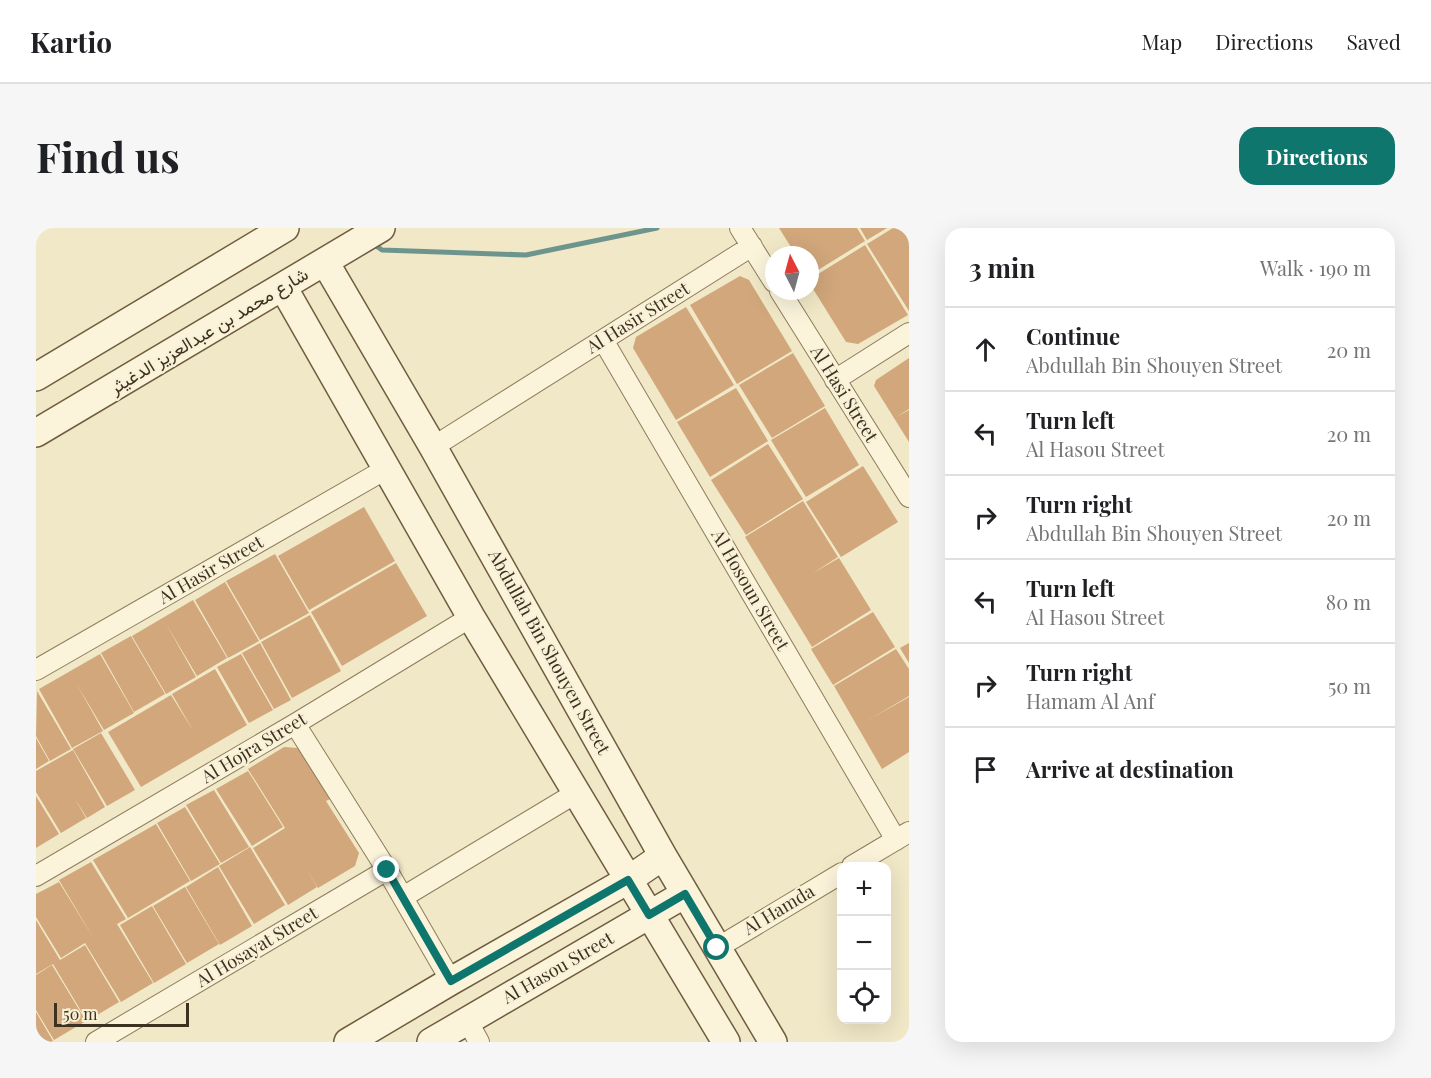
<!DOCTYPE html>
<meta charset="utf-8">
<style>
:root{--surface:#fff;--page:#f6f6f6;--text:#202124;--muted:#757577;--line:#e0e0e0;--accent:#0f766e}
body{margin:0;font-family:"Playfair Display",Vazirmatn,serif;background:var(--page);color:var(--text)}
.controls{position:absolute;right:18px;bottom:18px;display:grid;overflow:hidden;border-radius:12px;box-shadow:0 6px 24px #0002}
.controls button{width:54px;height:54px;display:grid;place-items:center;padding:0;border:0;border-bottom:2px solid var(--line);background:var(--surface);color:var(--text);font:30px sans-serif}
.compass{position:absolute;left:729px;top:18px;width:54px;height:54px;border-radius:50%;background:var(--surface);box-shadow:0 6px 24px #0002;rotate:354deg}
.scale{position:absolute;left:18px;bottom:15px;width:135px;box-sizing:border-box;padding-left:6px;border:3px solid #3d311f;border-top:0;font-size:16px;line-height:21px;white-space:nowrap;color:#3d311f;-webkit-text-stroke:4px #f8f1d7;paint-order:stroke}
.stop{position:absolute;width:18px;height:18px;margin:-14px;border:4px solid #0f766e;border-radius:50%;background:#fff}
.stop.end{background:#0f766e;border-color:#fff;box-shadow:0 2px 6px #0008}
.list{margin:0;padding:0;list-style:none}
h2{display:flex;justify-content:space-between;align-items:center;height:78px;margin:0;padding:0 24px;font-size:26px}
h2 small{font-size:20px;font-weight:400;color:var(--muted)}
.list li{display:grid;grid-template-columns:39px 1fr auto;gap:18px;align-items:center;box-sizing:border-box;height:84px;padding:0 24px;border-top:2px solid var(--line)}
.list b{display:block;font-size:22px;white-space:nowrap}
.list p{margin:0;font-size:20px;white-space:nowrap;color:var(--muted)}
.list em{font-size:20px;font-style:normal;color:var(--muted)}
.icon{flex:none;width:33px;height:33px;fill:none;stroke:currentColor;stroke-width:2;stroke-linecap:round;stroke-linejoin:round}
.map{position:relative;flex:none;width:873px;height:814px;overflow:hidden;border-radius:18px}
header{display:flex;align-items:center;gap:36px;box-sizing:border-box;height:84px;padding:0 30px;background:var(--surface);border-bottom:2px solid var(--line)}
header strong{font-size:28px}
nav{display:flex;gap:33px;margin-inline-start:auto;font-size:21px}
.intro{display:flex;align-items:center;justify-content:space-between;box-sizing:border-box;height:144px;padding:0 36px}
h1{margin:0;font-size:42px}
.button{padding:15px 27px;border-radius:18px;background:var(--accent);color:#fff;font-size:21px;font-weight:700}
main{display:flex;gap:36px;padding:0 36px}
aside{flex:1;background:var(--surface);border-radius:18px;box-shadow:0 6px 24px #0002}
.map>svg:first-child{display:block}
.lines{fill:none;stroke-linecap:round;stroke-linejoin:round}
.stream{stroke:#6e948e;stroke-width:5}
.building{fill:#d1a77b}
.street-casing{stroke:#8e7b5b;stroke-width:22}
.secondary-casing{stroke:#705c3e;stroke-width:30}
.street{stroke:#fbf4db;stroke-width:20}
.secondary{stroke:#fbf4db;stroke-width:27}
.route{stroke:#0f766e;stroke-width:8}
.labels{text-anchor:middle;stroke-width:4.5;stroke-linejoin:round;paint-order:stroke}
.street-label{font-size:18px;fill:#3d311f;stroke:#f8f1d7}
</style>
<header>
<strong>Kartio</strong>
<nav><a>Map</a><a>Directions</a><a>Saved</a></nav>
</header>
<div class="intro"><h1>Find us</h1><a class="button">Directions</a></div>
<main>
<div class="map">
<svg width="873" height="814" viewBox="0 0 873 814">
<rect width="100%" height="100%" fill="#f1e8c7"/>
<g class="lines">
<!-- stream -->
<path class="stream" d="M 336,15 L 346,22 L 490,27 L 621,0"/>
</g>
<!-- building -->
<path class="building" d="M 743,0 L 821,0 L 829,13 L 774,47 L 774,27 L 760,27 Z
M 824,0 L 851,0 L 831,12 Z
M 857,0 L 873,0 L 873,83 L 831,16 Z
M 829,17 L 872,87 L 822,116 L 810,114 L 774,56 L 774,51 Z
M 704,48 L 713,52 L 756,123 L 701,156 L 654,77 Z
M 650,79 L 698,157 L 640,192 L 597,120 L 600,109 Z
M 757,125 L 789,178 L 736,210 L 703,157 Z
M 873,130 L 873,181 L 860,189 L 873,182 L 873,214 L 838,158 L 840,152 Z
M 700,160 L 732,213 L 674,249 L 641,194 Z
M 789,180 L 823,237 L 770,269 L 735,212 Z
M 732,216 L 767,271 L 710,307 L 675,252 Z
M 827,238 L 862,294 L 805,329 L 770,274 Z
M 767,273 L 802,329 L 777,345 L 803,330 L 835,382 L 776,419 L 709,309 Z
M 328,279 L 359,333 L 273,382 L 242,328 Z
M 239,326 L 273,385 L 224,412 L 190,353 Z
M 360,335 L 391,388 L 306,438 L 275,384 Z
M 189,354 L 223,413 L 192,430 L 159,372 Z
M 157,372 L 191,430 L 161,448 L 129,394 L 160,449 L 130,466 L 96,408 Z
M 837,384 L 859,419 L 797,457 L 775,421 Z
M 274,387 L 305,443 L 256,470 L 225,414 Z
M 95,408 L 129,466 L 98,484 L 65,425 Z
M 224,415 L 255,472 L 238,481 L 206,425 Z
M 873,415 L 873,435 L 864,420 Z
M 860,421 L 873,441 L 873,468 L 834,491 L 873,469 L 873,524 L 846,541 L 798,458 Z
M 64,426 L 98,485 L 68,502 L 40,455 L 67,503 L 36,520 L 3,461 Z
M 205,426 L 237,482 L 213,495 L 181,439 Z
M 179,441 L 211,497 L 105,559 L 72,504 L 135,467 L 158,504 L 136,466 Z
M 1,463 L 35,521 L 14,533 L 0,508 Z
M 65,505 L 99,562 L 71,578 L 37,521 Z
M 0,510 L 13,533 L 0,541 Z
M 248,519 L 262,520 L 294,571 L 290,573 L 323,625 L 319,638 L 282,660 L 270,641 L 281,659 L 252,677 L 217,620 L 249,600 L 212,541 Z
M 37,522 L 69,579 L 51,590 L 39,571 L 50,590 L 25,605 L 0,564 L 0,543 Z
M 212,543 L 247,599 L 216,618 L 180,561 Z
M 178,562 L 213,619 L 185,635 L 150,577 Z
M 0,568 L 23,606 L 0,620 Z
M 149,579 L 184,636 L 155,653 L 121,595 Z
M 120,596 L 154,653 L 92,690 L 57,632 Z
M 214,619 L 249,677 L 218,696 L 183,638 Z
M 55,634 L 90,691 L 81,696 L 117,755 L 85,774 L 49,715 L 25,730 L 0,689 L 0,666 L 23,654 L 58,711 L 23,652 Z
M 182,639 L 216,698 L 184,717 L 150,659 Z
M 149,659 L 183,716 L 151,735 L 117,678 Z
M 116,678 L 150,736 L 118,755 L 84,697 Z
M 0,692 L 24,732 L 49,717 L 83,774 L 51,793 L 17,736 L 0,746 Z
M 16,737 L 50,793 L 18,812 L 0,782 L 0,747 Z
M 0,784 L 17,813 L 15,814 L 0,814 Z"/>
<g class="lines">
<defs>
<path id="street" d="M 704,0 L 738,54
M 744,63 L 873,269
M 567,112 L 860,612
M 799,152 L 873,105
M 397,219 L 716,18
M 0,442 L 350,241
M 259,496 L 351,642 L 415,753
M 816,638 L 873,604
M 0,648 L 259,496 L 435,389
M 367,669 L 540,565
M 681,720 L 806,645
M 431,792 L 443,814
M 60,814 L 351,642"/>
<path id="secondary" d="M 289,34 L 397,219 L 627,628 L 737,814
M 247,59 L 435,389 L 690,814
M 0,149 L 249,0
M 0,205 L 345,0
M 312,814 L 415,753 L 592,652 L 627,628
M 395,814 L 649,666"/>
</defs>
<!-- street casing -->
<use href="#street" class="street-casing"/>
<!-- secondary casing -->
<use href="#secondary" class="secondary-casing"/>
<!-- street -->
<use href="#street" class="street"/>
<!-- secondary -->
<use href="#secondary" class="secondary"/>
</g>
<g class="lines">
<!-- route -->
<path class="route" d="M 351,642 L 415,753 L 592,652 L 613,687 L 649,666 L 681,720"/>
</g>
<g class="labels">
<!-- street labels -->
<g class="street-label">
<text transform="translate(602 90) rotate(-32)" y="6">Al Hasir Street</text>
<text transform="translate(173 103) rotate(-31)" y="6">شارع محمد بن عبدالعزيز الدغيثر</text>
<text transform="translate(808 166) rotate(58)" y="6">Al Hasi Street</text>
<text transform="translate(175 342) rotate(-30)" y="6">Al Hasir Street</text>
<text transform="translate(714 362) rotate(60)" y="6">Al Hosoun Street</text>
<text transform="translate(513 424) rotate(61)" y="6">Abdullah Bin Shouyen Street</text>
<text transform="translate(218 520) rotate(-31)" y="6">Al Hojra Street</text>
<text transform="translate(743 682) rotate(-31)" y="6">Al Hamda</text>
<text transform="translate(221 719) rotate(-31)" y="6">Al Hosayat Street</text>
<text transform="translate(522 740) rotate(-30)" y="6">Al Hasou Street</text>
</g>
</g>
</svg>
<div class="controls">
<button>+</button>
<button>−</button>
<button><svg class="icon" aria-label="locate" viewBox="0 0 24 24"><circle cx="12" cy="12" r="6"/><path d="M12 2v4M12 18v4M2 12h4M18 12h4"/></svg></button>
</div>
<svg class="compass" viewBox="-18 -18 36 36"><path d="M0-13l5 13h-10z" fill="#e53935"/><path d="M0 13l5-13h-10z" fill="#757577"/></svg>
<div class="scale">50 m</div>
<div class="stop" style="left:681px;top:720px"></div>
<div class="stop end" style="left:351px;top:642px"></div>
</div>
<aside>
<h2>3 min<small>Walk · 190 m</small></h2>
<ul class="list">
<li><svg class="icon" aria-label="ahead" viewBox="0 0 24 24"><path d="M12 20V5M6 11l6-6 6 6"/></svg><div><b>Continue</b><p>Abdullah Bin Shouyen Street</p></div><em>20 m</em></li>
<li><svg class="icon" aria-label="left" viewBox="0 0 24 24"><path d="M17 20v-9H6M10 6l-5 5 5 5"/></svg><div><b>Turn left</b><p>Al Hasou Street</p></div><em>20 m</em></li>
<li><svg class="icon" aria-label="right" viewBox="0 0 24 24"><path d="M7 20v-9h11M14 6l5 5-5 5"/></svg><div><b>Turn right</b><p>Abdullah Bin Shouyen Street</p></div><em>20 m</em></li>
<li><svg class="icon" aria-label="left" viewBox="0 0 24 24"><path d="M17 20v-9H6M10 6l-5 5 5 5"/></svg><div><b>Turn left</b><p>Al Hasou Street</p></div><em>80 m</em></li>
<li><svg class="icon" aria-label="right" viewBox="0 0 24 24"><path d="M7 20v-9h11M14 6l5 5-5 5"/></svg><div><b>Turn right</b><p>Hamam Al Anf</p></div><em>50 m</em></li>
<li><svg class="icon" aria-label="arrive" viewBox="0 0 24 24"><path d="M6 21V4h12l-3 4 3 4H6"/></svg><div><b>Arrive at destination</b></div></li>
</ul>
</aside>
</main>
